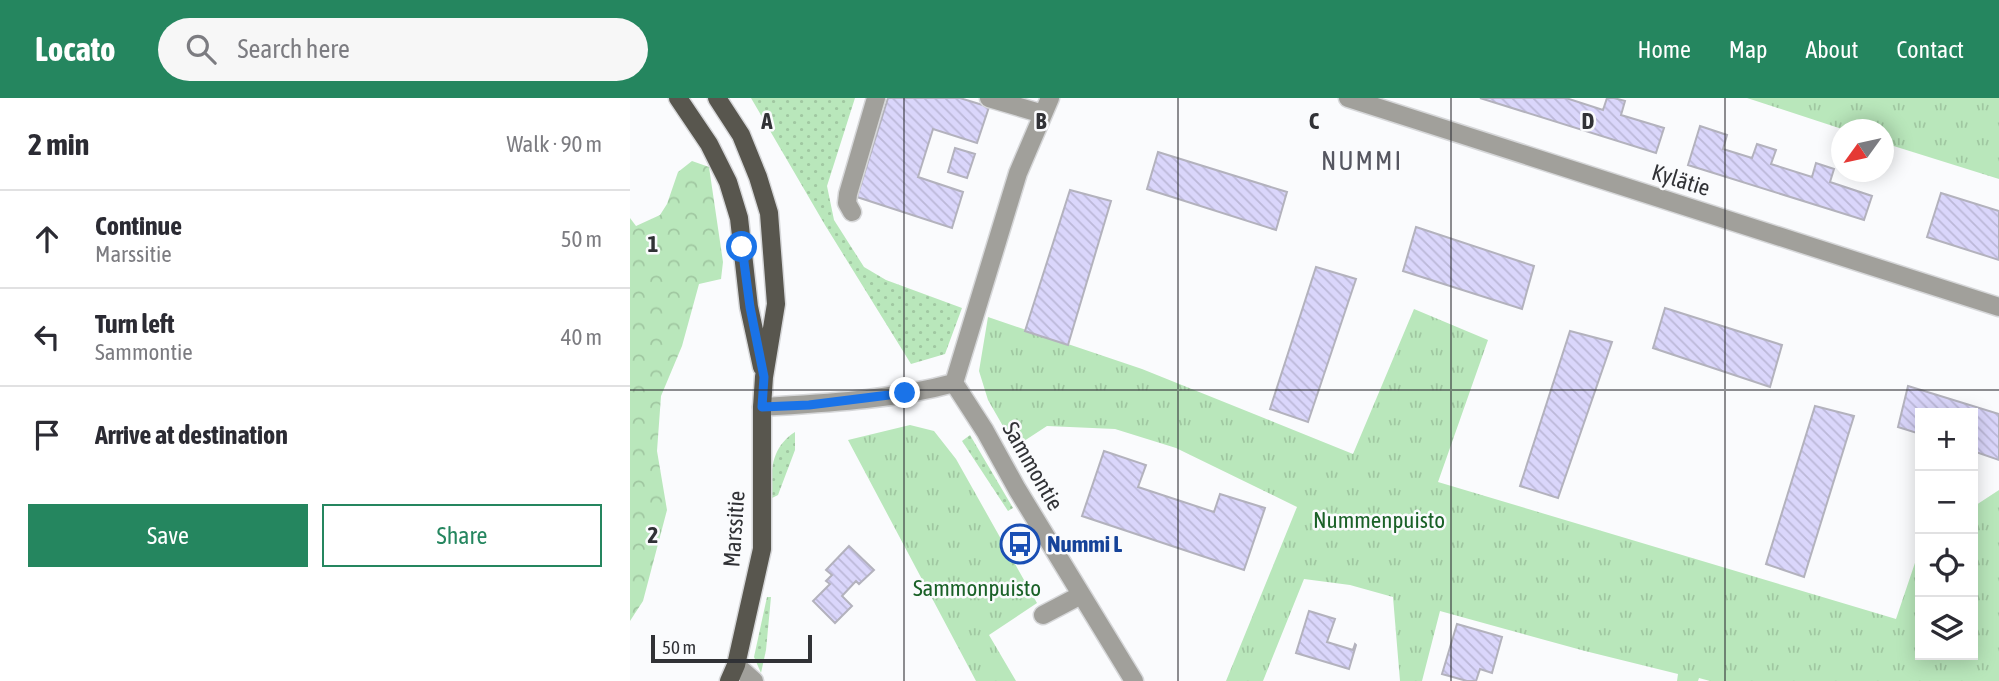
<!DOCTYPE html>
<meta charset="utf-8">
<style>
:root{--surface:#fff;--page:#f7f7f7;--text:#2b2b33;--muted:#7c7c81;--line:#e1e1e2;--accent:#25865f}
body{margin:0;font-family:"Asap Condensed",sans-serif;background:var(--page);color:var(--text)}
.controls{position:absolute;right:21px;bottom:21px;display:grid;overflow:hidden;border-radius:0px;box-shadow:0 4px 18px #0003}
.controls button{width:63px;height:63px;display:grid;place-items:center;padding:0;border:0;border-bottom:2px solid var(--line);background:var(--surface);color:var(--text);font:35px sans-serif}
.compass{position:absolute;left:1201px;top:21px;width:63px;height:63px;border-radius:50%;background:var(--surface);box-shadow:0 4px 18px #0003;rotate:237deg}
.scale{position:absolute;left:21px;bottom:18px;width:161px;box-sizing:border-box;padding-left:7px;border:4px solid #313236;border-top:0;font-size:19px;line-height:24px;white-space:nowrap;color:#313236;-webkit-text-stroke:5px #fafbfd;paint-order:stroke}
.stop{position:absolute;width:21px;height:21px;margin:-16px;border:5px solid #1a73e8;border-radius:50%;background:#fff}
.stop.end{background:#1a73e8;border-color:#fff;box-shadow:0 2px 7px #0008}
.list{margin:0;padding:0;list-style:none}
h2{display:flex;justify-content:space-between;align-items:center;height:91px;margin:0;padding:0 28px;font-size:30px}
h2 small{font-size:23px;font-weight:400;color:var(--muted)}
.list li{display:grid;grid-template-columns:46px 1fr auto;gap:21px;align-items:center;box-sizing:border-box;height:98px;padding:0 28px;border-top:2px solid var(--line)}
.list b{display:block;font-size:26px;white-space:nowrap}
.list p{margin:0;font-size:23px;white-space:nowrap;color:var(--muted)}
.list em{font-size:23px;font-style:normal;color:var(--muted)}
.actions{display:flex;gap:14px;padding:21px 28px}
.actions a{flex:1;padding:16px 0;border:2px solid var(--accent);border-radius:0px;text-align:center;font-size:24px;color:var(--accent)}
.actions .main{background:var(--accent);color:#fff}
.icon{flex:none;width:38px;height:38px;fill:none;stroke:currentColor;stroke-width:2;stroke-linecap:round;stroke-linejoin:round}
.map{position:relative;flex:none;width:1369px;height:583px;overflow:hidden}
header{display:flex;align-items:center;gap:42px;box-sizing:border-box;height:98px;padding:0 35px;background:var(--accent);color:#fff}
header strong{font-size:33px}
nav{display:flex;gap:38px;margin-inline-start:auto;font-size:24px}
.search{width:490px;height:63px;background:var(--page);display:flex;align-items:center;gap:18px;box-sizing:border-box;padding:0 24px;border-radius:38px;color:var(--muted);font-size:26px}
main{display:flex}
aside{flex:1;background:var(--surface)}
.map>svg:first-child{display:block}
.grass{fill:url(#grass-dots)}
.forest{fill:url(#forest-crowns)}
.park{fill:url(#park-tufts)}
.building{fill:url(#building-back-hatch);stroke:#b3b2bd;stroke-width:2}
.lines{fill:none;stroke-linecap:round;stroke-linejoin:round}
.minor-casing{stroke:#d6d7d9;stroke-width:21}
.major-casing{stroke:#d6d7d9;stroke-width:21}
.minor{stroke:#a1a09b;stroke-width:18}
.major{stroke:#58564e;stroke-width:18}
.route{stroke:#1a73e8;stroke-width:9}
.grid{fill:none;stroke:#313236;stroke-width:2;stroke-opacity:0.55}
.labels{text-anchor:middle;stroke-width:5;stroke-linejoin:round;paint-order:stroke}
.street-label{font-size:23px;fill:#313236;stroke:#fafbfd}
.park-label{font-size:23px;fill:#1a6127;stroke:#fafbfd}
.transit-label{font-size:23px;font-weight:bold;fill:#164399;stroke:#fafbfd;text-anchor:start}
.quarter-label{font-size:26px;letter-spacing:2px;fill:#555660;stroke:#fafbfd}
.grid-label{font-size:23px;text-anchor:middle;font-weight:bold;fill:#313236;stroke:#fafbfd;stroke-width:5;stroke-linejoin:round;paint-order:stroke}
</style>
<header>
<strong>Locato</strong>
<div class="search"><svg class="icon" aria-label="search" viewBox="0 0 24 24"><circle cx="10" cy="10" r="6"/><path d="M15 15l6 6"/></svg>Search here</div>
<nav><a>Home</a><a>Map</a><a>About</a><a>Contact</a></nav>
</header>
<main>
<aside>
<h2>2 min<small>Walk · 90 m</small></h2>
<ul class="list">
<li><svg class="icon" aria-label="ahead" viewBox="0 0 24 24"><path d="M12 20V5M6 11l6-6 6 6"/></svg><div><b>Continue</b><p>Marssitie</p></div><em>50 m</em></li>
<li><svg class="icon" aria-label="left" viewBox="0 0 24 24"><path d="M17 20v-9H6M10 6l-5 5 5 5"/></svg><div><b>Turn left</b><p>Sammontie</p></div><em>40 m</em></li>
<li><svg class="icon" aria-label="arrive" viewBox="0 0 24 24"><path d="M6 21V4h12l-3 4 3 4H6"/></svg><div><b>Arrive at destination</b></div></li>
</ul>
<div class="actions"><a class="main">Save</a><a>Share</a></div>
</aside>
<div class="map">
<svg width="1369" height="583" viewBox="0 0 1369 583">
<defs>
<pattern id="grass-dots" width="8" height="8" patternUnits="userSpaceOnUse" patternTransform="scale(1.75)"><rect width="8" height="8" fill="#b9e7bb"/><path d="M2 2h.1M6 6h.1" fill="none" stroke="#a0c7a1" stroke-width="1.8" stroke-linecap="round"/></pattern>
<pattern id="forest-crowns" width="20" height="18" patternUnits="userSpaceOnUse" patternTransform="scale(1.75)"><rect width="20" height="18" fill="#b9e7bb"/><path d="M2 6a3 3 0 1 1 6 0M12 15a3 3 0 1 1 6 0" fill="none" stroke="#a0c7a1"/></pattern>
<pattern id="park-tufts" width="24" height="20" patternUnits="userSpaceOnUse" patternTransform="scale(1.75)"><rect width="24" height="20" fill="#b9e7bb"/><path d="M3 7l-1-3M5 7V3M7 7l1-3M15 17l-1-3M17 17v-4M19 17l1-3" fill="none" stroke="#a0c7a1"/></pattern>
<pattern id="building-back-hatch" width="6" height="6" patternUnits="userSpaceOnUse" patternTransform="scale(1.75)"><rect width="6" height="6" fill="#dad6fb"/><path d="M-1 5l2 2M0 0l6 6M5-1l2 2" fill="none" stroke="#bcb8d8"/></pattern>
</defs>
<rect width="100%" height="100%" fill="#fafbfd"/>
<!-- grass -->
<path class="grass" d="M 121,0 L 225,0 L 197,88 L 204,122 L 234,169 L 256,182 L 332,210 L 315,256 L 281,266 L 195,127 Z
M 165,334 L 165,352 L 148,397 L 142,400 C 140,374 141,349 165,334 Z
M 340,337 L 383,410 L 378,413 L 332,343 Z
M 137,499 L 141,499 L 136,552 L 131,575 L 124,559 Z"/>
<!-- forest -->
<path class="forest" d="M 62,63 L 79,69 L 93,164 L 91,181 L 69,186 L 52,248 L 31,298 L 27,353 L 37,412 L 13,503 L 0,523 L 0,120 L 6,128 L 30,117 L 37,106 L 48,74 Z"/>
<!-- park -->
<path class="park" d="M 1117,0 L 1369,0 L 1369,81 L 1254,45 L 1254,32 L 1212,31 Z
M 784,211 L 858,242 L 808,384 L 1266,521 L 1290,450 L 1290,557 L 1343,557 L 1343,409 L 1369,392 L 1369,583 L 1080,583 L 1069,580 L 1068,583 L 1047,583 L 1048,576 L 955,553 L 810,513 L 792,583 L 770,583 L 763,499 L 720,487 L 674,481 L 633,583 L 596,583 L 667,409 L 546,350 L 485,331 L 417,328 L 385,349 L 358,302 L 349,273 L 358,219 L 512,271 L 723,356 Z
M 280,327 L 304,333 L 326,361 L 407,505 L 359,537 L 386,583 L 346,583 L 218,342 Z"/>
<!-- building -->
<path class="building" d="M 258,0 L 330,0 L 359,9 L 347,45 L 303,31 L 288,79 L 333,94 L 322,130 L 227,99 Z
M 850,0 L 936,0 L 973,12 L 977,0 L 984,0 L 995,3 L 991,17 L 1034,30 L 1026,55 Z
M 1070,28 L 1097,37 L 1093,51 L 1122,60 L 1127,46 L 1146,52 L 1141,66 L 1182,79 L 1186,65 L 1204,71 L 1200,84 L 1242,98 L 1234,122 L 1058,67 Z
M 325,50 L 345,56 L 337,80 L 318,74 Z
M 528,54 L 657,94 L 646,132 L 517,91 Z
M 440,92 L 481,103 L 438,247 L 395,233 Z
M 1311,95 L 1369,113 L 1369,162 L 1297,139 Z
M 786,129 L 904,168 L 892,211 L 773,173 Z
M 686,169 L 726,181 L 678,324 L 640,311 Z
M 1035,210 L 1152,247 L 1140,289 L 1023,250 Z
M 940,233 L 982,244 L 928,400 L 890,388 Z
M 1278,288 L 1369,316 L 1369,362 L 1343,353 L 1343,315 L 1290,315 L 1290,336 L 1268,329 Z
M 1185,308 L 1224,318 L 1174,479 L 1136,466 Z
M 474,353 L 516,367 L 508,389 L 584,414 L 590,396 L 635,410 L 614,472 L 452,418 Z
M 219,448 L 244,472 L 229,486 L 226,483 L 212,498 L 222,508 L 205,525 L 183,503 L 200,486 L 196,483 L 202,477 L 196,472 Z
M 679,513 L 705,521 L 697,544 L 723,552 L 725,546 L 726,547 L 719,571 L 666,555 Z
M 827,526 L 872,539 L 862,575 L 850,571 L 846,583 L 837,583 L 812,576 Z"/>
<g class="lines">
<defs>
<path id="minor" d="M 359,0 L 413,16
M 420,0 L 388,75 L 324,285 L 355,333 L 387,391 L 504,583
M 718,0 L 1369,209
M 222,114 L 217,105 L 218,96 L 246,0
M 132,309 C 196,305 262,302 324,285
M 413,517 L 451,497
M 106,567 L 124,583"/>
<path id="major" d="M 48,0 L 79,46 L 98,84 L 109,120 L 119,209 L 132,269
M 87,0 L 111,37 L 128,79 L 139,115 L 146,206 L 134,279 L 132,309 L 132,451 L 106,567 L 99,583"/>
</defs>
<!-- minor casing -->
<use href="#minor" class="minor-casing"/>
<!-- major casing -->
<use href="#major" class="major-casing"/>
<!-- minor -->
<use href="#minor" class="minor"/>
<!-- major -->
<use href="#major" class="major"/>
</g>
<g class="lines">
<!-- route -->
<path class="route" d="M 112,149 L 120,209 L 134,279 L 132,309 L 179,307 L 275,295"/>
</g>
<!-- grid -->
<path class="grid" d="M 274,0 L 274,583M 548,0 L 548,583M 821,0 L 821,583M 1095,0 L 1095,583M 0,292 L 1369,292"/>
<!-- icons -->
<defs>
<symbol id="bus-ring" viewBox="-11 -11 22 22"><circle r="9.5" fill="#fafbfd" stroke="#1a4fb4" stroke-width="1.5"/><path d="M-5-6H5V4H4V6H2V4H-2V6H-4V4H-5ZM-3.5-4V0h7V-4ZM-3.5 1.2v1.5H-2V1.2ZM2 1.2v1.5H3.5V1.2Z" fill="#1a4fb4"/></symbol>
</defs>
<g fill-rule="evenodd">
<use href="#bus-ring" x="368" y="424" width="44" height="44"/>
</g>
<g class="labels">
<!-- street labels -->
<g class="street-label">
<text transform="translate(1051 82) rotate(17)" y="8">Kylätie</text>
<text transform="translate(403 368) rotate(60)" y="8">Sammontie</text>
<text transform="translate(104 431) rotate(-86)" y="8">Marssitie</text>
</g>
<!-- park labels -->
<g class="park-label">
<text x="749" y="430">Nummenpuisto</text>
<text x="347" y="498">Sammonpuisto</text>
</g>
<!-- transit labels -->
<g class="transit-label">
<text x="417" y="454">Nummi L</text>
</g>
<!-- quarter labels -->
<g class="quarter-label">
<text x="732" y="72">NUMMI</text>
</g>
</g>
<g class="grid-label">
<text x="137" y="31">A</text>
<text x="411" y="31">B</text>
<text x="684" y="31">C</text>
<text x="958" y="31">D</text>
<text x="23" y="154">1</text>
<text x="23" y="445">2</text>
</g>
</svg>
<div class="controls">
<button>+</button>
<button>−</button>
<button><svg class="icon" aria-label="locate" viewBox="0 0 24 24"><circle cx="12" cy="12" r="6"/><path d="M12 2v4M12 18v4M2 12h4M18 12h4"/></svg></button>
<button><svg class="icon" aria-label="layers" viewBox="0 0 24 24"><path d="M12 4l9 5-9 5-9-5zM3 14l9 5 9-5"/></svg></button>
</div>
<svg class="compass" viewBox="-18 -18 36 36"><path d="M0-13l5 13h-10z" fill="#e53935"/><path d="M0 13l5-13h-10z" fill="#7c7c81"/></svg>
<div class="scale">50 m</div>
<div class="stop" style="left:112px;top:149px"></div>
<div class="stop end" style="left:275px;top:295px"></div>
</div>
</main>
